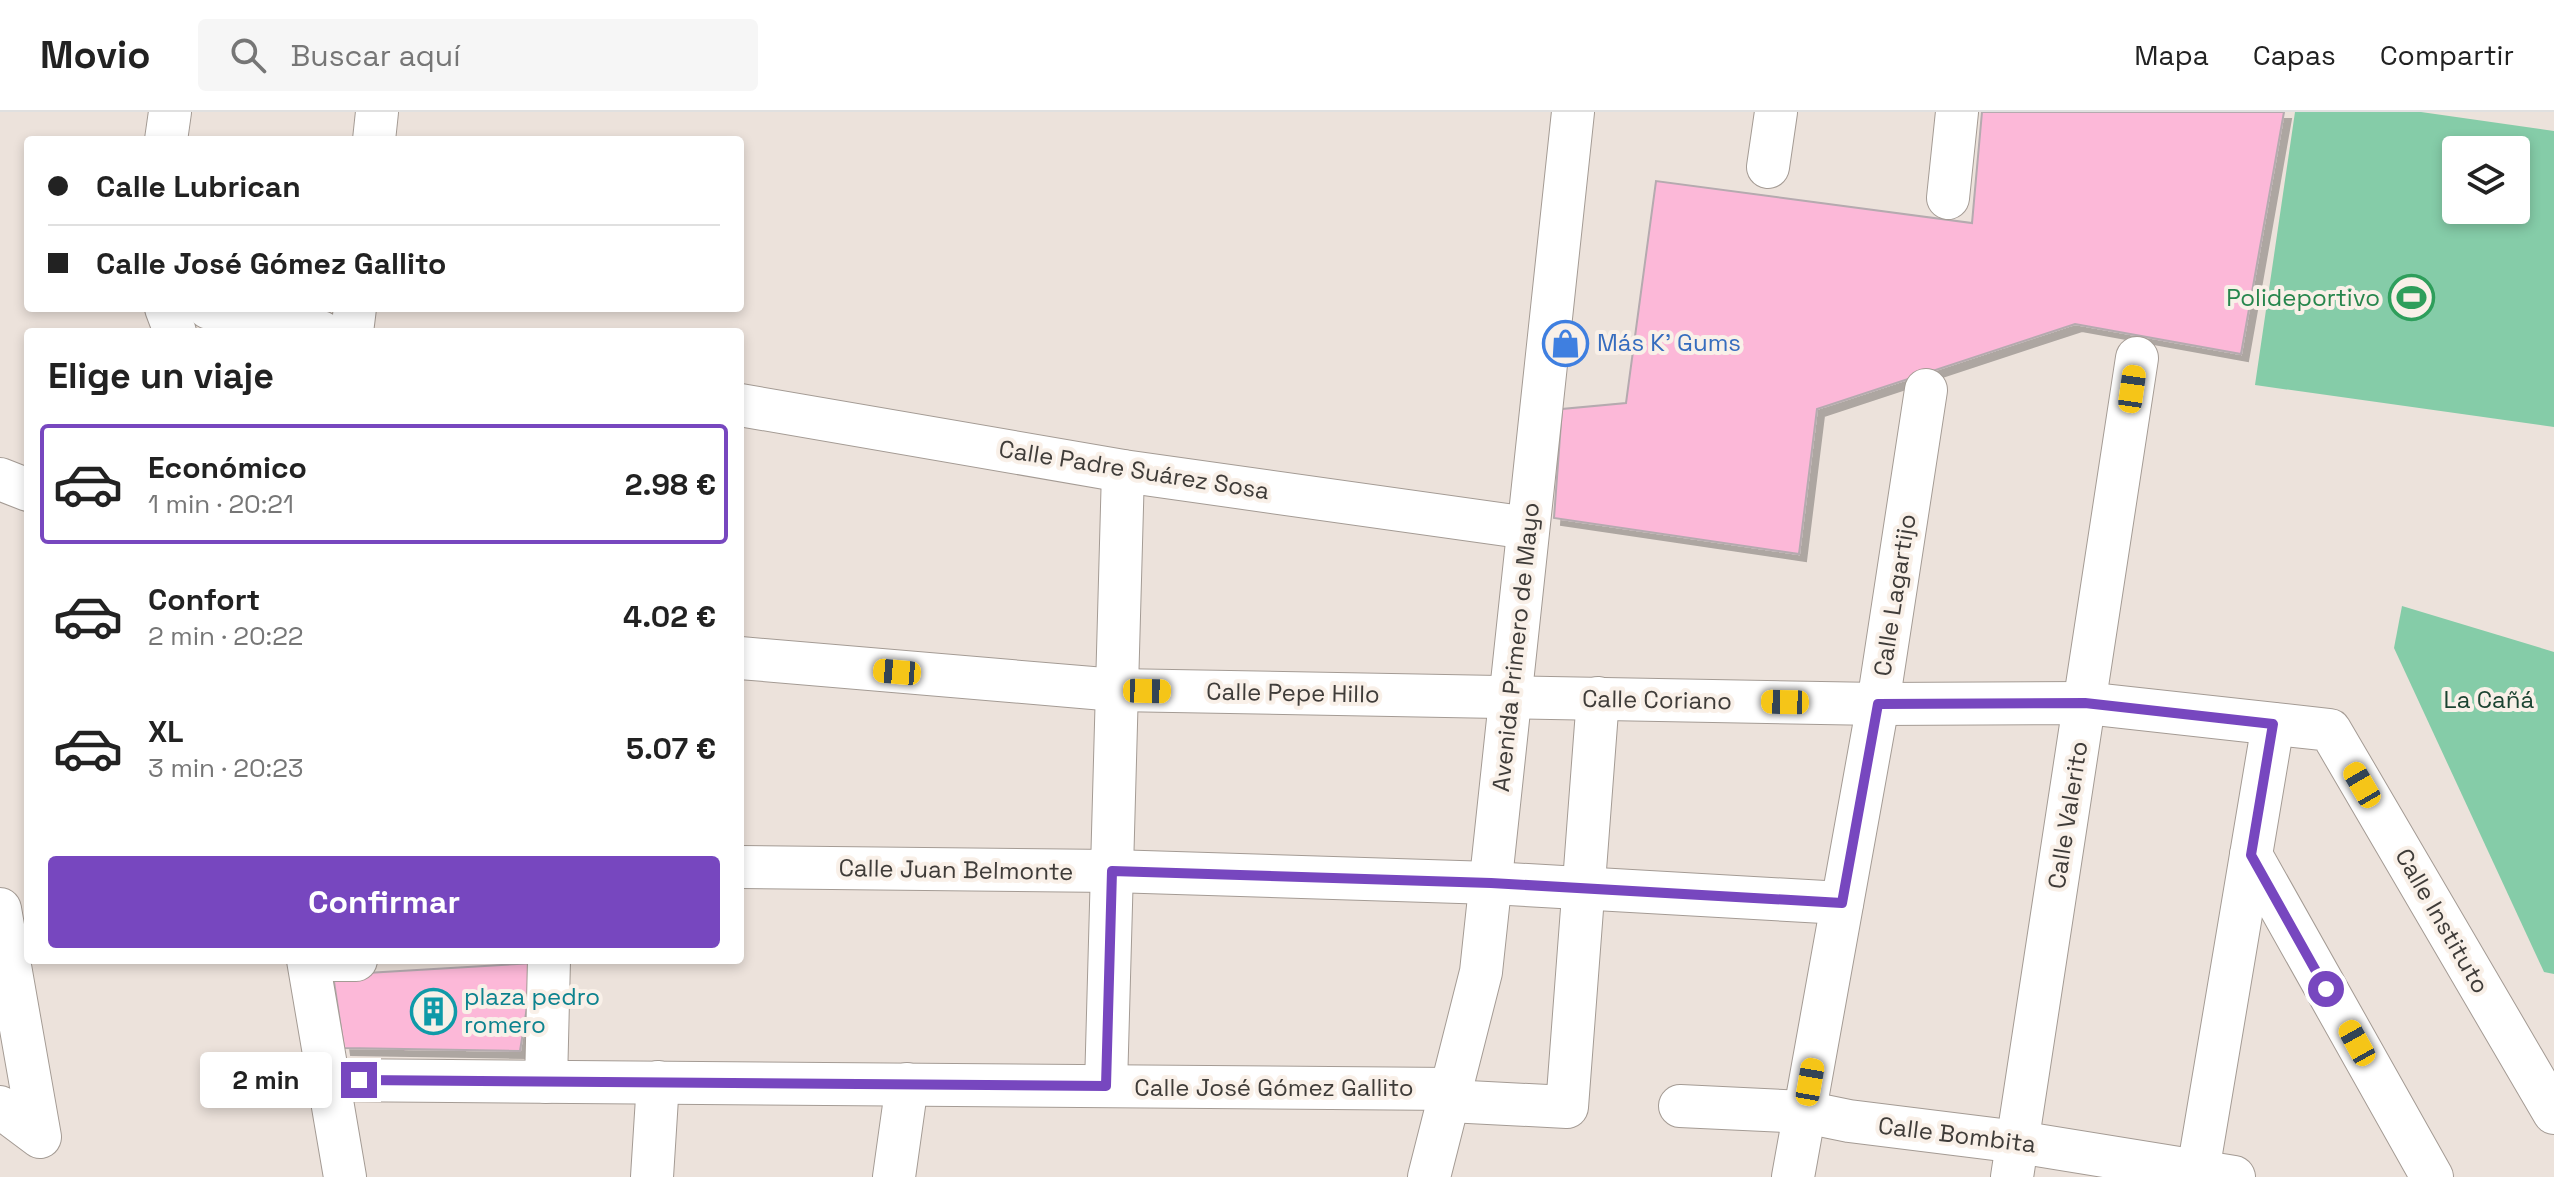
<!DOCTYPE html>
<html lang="es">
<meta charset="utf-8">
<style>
body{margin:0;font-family:"Space Grotesk",sans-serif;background:#f6f6f6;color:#222;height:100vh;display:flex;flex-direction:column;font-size:30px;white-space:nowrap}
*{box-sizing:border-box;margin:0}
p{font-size:26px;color:#767676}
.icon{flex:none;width:44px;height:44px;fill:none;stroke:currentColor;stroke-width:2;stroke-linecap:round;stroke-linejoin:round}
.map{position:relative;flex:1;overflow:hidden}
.details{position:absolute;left:24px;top:216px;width:720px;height:636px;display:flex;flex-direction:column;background:#fff;border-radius:8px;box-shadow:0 4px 12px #0003}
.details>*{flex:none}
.hud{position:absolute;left:24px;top:24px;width:720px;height:176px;border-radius:8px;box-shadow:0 4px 12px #0003;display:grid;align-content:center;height:176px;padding:0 24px;background:#fff}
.tools{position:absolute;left:2442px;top:24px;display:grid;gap:16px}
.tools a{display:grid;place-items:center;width:88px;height:88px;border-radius:8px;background:#fff;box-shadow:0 4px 12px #0003;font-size:40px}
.end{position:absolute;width:36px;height:36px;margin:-18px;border:10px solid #7747bf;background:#fff;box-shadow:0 0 0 4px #fff}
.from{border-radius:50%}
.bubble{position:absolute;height:56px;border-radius:8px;background:#fff;box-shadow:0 4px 12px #0003;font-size:26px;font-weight:700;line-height:56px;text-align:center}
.car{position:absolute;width:24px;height:48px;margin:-24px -12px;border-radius:10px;box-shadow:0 0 6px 2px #0007;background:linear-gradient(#f5c518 24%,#345 0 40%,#f5c518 0 76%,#345 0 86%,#f5c518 0)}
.hud b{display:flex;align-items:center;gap:28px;height:76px;font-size:30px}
.hud b+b{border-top:2px solid #e0e0e0}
.hud i{width:20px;height:20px;background:#222}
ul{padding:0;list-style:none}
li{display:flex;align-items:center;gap:24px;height:120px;margin:0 16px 12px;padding:0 8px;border:4px solid transparent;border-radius:8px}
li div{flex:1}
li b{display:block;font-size:30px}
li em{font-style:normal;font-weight:700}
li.selected{border-color:#7747bf}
li>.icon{width:72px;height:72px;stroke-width:1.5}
h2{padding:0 24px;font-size:36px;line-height:96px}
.action{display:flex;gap:16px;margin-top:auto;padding:16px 24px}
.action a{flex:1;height:92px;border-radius:8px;background:#7747bf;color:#fff;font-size:32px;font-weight:700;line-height:92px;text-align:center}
header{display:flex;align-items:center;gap:48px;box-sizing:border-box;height:112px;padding:0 40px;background:#fff;border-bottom:2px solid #e0e0e0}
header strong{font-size:38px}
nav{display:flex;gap:44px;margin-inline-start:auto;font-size:28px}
.search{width:560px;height:72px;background:#f6f6f6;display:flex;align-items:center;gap:20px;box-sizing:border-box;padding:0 28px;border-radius:8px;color:#767676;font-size:30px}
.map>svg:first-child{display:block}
</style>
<header>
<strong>Movio</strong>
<div class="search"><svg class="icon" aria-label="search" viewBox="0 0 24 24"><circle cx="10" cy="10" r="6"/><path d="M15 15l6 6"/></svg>Buscar aquí</div>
<nav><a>Mapa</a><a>Capas</a><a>Compartir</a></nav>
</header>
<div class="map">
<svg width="2554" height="1065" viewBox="0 0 2554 1065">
<defs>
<filter id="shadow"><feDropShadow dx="7" dy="7" stdDeviation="0" flood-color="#0004"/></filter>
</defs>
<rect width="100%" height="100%" fill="#ece2db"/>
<g fill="#85cca8" fill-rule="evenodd">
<path d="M2295,0H2421L2554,19V315L2255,273ZM2456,38H2516V98H2456Z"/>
<polygon points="2402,494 2554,540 2554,862 2544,860 2394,536"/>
</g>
<g fill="#fcb8d8" stroke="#b5aaaf" stroke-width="2" filter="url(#shadow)">
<polygon points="1982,0 2284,0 2241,242 2075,212 1817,297 1799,442 1554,406 1562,297 1626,291 1656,69 1972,111"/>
<polygon points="534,851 520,939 344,936 333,863"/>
</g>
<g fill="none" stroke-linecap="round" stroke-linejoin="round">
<defs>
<g id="minor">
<polyline points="166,28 170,0"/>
<polyline points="374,28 377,0"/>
<polyline points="1768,55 1776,0"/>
<polyline points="1948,86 1957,0"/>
<polyline points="166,196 175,220"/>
<polyline points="209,196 321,220"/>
<polyline points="352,220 355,196"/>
<polyline points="740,293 1123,359 1528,416"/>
<polyline points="0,367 28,378"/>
<polyline points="740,546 1116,578 1878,592 2085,591 2330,618 2554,1001"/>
<polyline points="2251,743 2432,1065"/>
<polyline points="740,755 1112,759 1491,771 1842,791"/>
<polyline points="0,797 40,1025 0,995"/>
<polyline points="308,848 345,1065"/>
<polyline points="334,848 356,848"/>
<polyline points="328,968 1452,977"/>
<polyline points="546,970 549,848"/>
<polyline points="1106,974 1123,359"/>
<polyline points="1449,989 1567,995 1598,586"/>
<polyline points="1680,994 1805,1000 1849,1009 2018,1030 2234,1065"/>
<polyline points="652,1065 658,970"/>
<polyline points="894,1065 907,972"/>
<polyline points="1429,1065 1481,860 1573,0"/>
<polyline points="1793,1065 1878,592 1926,278"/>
<polyline points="2012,1065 2137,246"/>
<polyline points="2197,1065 2273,612"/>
</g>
</defs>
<use href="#minor" stroke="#a49b94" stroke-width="44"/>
<use href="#minor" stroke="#fff" stroke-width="42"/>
</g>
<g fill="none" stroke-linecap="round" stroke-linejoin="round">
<polyline stroke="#7747bf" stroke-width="10" points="359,968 1106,974 1112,759 1491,771 1842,791 1878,592 2085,591 2273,612 2251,743 2326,877"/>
</g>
<defs>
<symbol id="stadium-ring" viewBox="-11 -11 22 22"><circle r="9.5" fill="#f9f0e8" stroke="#2e9e5b" stroke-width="1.5"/><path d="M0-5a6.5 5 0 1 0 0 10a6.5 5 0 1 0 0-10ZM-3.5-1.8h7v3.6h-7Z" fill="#2e9e5b"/></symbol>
<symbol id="shop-ring" viewBox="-11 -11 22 22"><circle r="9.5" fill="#f9f0e8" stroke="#3f7fe0" stroke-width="1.5"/><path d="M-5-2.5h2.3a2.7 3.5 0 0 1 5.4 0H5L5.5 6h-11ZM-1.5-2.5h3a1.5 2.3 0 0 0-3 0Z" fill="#3f7fe0"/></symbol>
<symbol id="building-ring" viewBox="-11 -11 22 22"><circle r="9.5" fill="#f9f0e8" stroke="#0f9aa8" stroke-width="1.5"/><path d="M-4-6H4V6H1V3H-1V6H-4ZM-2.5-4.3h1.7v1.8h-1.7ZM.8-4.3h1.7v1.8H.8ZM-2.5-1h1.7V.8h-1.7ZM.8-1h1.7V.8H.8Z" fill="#0f9aa8"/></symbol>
</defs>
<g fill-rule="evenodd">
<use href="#stadium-ring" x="2386" y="160" width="51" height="51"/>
<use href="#shop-ring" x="1540" y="206" width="51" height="51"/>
<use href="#building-ring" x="408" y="874" width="51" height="51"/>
</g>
<g text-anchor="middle" stroke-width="8" stroke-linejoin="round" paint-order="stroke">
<g font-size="24" fill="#27864d" stroke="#f9f0e8" text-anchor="end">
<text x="2380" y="194">Polideportivo</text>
</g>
<g font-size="24" fill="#366cbe" stroke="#f9f0e8" text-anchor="start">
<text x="1597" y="239">Más K' Gums</text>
</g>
<g font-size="24" fill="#3f3c39" stroke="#f9f0e8">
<text transform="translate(1134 358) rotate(9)" y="8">Calle Padre Suárez Sosa</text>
<text transform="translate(1895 483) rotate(-81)" y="8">Calle Lagartijo</text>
<text transform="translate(1516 535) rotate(-84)" y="8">Avenida Primero de Mayo</text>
<text transform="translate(1293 581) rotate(1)" y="8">Calle Pepe Hillo</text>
<text transform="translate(1657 588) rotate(1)" y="8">Calle Coriano</text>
<text transform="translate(2068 703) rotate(-81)" y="8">Calle Valerito</text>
<text transform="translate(956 758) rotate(1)" y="8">Calle Juan Belmonte</text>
<text transform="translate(2442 809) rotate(60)" y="8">Calle Instituto</text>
<text x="1274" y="984">Calle José Gómez Gallito</text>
<text transform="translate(1957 1023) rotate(7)" y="8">Calle Bombita</text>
</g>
<g font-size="24" fill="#1b4331" stroke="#f9f0e8">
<text x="2489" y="596">La Cañá</text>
</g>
<g font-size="24" fill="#0d838f" stroke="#f9f0e8" text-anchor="start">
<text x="464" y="893">plaza pedro<tspan x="464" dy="28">romero</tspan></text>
</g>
</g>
</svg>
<div class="tools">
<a><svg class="icon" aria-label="layers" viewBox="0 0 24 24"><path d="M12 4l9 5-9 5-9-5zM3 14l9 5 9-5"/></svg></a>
</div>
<i class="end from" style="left:2326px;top:877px"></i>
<i class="end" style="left:359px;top:968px"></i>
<div class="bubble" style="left:200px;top:940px;width:132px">2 min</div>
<i class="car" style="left:2132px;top:277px;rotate:8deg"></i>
<i class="car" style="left:897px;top:560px;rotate:275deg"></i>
<i class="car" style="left:1147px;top:579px;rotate:91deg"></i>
<i class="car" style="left:1785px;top:590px;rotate:271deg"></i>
<i class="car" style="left:2362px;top:673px;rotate:330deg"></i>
<i class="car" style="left:2357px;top:931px;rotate:331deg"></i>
<i class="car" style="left:1810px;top:970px;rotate:10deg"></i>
<div class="hud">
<b><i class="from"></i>Calle Lubrican</b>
<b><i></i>Calle José Gómez Gallito</b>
</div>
<section class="details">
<h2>Elige un viaje</h2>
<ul>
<li class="selected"><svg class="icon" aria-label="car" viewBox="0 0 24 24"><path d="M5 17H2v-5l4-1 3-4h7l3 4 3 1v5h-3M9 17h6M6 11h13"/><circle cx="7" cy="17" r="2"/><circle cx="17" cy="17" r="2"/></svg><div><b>Económico</b><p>1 min · 20:21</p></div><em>2.98 €</em></li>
<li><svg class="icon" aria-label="car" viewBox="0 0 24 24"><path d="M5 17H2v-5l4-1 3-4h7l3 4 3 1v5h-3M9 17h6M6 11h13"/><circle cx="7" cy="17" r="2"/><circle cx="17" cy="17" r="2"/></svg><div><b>Confort</b><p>2 min · 20:22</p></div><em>4.02 €</em></li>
<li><svg class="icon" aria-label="car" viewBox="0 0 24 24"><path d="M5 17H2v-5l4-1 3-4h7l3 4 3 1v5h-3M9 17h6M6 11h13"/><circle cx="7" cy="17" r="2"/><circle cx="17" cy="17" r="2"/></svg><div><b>XL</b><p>3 min · 20:23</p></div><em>5.07 €</em></li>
</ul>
<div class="action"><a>Confirmar</a></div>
</section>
</div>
